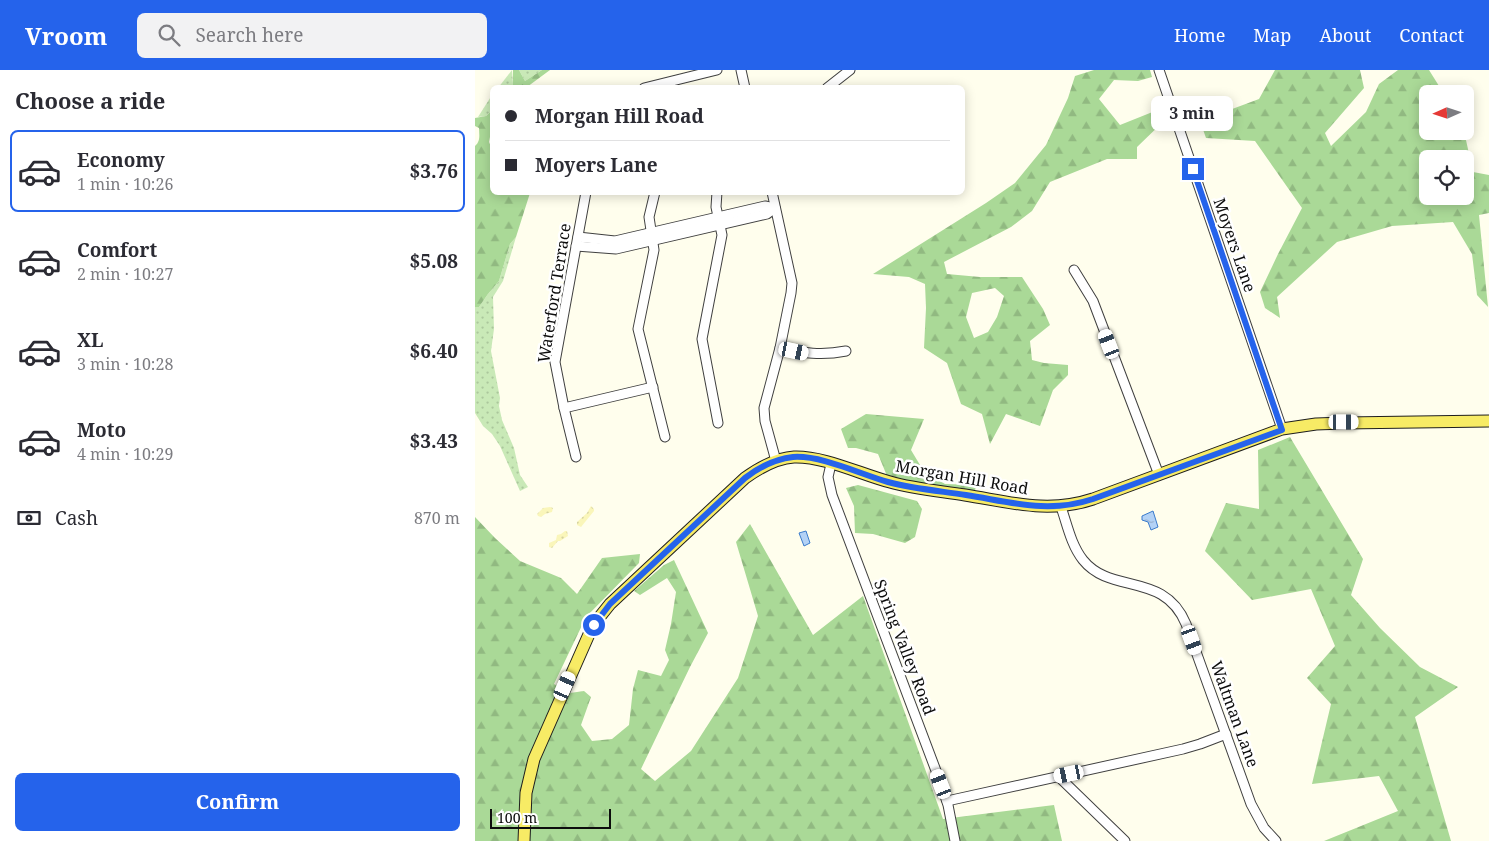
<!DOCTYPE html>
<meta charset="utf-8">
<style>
body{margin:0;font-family:"Noto Serif",serif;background:#f2f2f3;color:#2b2b33;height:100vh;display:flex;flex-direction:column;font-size:19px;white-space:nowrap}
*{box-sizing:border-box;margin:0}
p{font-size:16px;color:#7c7c81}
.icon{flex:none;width:28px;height:28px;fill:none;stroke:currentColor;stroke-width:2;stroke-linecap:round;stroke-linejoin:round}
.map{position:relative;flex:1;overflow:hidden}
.side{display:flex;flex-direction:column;background:#fff;width:475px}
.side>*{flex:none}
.banner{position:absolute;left:15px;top:15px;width:475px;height:110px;border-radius:8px;box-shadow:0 2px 12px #0003;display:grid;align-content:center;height:110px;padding:0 15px;background:#fff}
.needle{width:32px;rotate:267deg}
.tools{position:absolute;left:944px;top:15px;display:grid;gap:10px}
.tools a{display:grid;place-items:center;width:55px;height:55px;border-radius:8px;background:#fff;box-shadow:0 2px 12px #0003;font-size:25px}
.scale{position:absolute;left:15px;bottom:12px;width:121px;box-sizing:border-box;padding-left:5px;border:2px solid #0d0d0d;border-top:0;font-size:14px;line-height:18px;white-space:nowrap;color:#0d0d0d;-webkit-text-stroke:4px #fff;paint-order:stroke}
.end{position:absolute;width:22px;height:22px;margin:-11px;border:6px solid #2563eb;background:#fff;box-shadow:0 0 0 2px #fff}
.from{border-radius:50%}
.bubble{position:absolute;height:35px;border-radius:8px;background:#fff;box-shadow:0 2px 12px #0003;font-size:16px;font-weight:700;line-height:35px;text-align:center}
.car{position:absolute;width:15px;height:30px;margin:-15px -8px;border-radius:6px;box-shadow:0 0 4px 1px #0007;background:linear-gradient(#fff 24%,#345 0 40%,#fff 0 76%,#345 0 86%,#fff 0)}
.banner b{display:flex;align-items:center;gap:18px;height:48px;font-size:19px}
.banner b+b{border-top:1px solid #e1e1e2}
.banner i{width:12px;height:12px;background:#2b2b33}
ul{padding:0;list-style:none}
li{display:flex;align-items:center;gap:15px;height:82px;margin:0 10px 8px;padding:0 5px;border:2px solid transparent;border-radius:8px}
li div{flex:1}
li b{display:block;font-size:19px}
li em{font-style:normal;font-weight:700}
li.active{border-color:#2563eb}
li>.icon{width:45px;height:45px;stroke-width:1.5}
h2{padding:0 15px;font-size:22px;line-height:60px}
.pay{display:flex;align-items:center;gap:12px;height:55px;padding:0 15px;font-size:19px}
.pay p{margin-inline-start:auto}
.primary-button{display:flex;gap:10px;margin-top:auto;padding:10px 15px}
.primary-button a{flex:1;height:58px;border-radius:8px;background:#2563eb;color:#fff;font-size:20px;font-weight:700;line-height:58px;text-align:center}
header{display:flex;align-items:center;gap:30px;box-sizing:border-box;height:70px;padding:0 25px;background:#2563eb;color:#fff}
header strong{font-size:24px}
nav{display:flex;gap:28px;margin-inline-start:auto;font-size:18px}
.search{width:350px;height:45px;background:#f2f2f3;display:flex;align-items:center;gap:12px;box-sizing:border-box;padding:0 18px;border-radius:8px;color:#7c7c81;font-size:19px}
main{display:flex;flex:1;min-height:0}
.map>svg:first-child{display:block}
</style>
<header>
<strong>Vroom</strong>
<div class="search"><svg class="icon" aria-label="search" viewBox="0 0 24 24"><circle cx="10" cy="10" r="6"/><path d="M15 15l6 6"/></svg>Search here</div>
<nav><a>Home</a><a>Map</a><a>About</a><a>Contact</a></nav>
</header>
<main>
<section class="side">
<h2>Choose a ride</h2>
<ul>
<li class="active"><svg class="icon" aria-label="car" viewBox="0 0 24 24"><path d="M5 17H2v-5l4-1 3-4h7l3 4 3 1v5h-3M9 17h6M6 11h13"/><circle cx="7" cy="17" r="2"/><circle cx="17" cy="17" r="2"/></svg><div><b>Economy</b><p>1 min · 10:26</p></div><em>$3.76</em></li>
<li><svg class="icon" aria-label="car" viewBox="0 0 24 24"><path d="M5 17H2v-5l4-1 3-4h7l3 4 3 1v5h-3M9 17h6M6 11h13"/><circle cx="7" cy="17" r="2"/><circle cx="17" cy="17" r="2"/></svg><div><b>Comfort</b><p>2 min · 10:27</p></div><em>$5.08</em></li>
<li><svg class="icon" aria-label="car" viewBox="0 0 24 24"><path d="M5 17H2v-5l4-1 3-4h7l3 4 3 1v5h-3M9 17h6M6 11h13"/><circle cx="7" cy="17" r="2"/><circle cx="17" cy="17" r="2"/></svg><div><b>XL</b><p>3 min · 10:28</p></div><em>$6.40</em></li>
<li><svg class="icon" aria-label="car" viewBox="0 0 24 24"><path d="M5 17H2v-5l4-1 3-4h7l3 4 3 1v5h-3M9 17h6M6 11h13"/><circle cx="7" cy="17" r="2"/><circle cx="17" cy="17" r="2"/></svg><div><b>Moto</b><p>4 min · 10:29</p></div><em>$3.43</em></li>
</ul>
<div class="pay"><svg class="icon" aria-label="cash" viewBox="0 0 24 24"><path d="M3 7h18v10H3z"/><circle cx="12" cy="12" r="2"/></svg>Cash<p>870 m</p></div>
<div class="primary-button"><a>Confirm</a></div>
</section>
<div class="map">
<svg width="1014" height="771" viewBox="0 0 1014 771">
<defs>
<pattern id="grass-dots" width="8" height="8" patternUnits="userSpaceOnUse" patternTransform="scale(1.25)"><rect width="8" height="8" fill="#c9e9b7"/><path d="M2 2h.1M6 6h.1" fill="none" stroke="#abc79c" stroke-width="1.8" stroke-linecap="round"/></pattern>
<pattern id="forest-firs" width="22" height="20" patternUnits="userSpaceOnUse" patternTransform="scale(1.25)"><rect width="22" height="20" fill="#aad997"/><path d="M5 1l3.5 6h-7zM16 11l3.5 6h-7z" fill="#91b981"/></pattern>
<pattern id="sand-dots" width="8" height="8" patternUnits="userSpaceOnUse" patternTransform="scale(1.25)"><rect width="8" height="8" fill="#faf6ba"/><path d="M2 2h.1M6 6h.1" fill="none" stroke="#d5d29f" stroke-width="1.8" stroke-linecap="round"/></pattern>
<pattern id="water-ripples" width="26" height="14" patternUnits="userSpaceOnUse" patternTransform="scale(1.25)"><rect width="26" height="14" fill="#b3d2f6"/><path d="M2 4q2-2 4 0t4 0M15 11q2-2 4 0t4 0" fill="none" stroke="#99b3d2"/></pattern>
</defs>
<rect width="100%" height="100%" fill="#fffeed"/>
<g fill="url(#grass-dots)">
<polygon points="37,0 38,14 36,17 23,18"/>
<polygon points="44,0 67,0 50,11"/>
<polygon points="17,25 17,40 11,46 3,47"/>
<polygon points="41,167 28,211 18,227 19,259 16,281 25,328 24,336 27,350 39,378 45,405 53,417 45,421 25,376 17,364 8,356 0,343 0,237 4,237 13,224 24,211 35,174"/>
</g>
<g fill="url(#forest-firs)" fill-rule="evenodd">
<polygon points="38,0 44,0 50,11 67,0 75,0 52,17 36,17 38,14"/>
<path d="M619,0H675L677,7L663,11L639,10L624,29L645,55L685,39L690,50L662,77V89H632L575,112L557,141L536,157L469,192L472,204L505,207H547L568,239L575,255L555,271L557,290L569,293L593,295V305L578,320L565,356L531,344L515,374L507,344L486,334L472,293L449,278L451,238L450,214L434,207L398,204L511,133L540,113L571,75L593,28L600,6ZM520,218L529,226L522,247L513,262L499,268L491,247L497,223Z"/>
<path d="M800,0H885L889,18L850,63L856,76L891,42L904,14L923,0H954L969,24H952V61H989L998,102L1014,105V143L1004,145L1013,237L1002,225L997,184L978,152L917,156L862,172L802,227L805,248L790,238L785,222L803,184L827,138L780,71L731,68L725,51L784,29ZM952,89H990V126H952Z"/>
<path d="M17,40V57L14,72L17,79L18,122L55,123L41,167L35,174L24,211L13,224L4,237H0V76C6,71 4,64 4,58L0,56V48L11,46Z"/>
<polygon points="391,344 449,349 436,380 448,400 470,414 501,415 500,421 435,413 412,406 403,384 381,378 373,378 366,359"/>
<polygon points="815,367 888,489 876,525 905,558 945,597 983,617 940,647 976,771 849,771 923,741 904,706 837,714 856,634 832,608 860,576 836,519 777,530 730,481 751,433 784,439 783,380"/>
<polygon points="383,415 442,431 447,439 440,467 430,473 398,464 380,463 379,436 371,418"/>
<polygon points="0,447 20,468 45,491 86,508 102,524 127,488 165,484 164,493 111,547 79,614 95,623 109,621 116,627 106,655 117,671 137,669 154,655 158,619 163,600 186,606 194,590 190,580 196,554 201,522 192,508 165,525 159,521 189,495 199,490 233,563 215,597 166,699 180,711 216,681 263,608 283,546 261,472 275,454 338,565 388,526 468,749 579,735 587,771 0,771"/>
</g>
<g fill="url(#sand-dots)">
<polygon points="116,436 119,439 119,441 106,457 102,455 102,452 112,443"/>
<polygon points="75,437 78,438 77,442 70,444 66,447 63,446 62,444 68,438"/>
<polygon points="92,461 93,466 85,471 83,471 77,478 74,477 74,473 81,470 82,465 86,464 90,461"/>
</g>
<g fill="url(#water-ripples)" stroke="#3a7bcc">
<polygon points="678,441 683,457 676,460 673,452 667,450 667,446"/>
<polygon points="331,461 335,473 329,476 324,463"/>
</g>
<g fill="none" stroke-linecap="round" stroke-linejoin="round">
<defs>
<g id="minor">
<polyline points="266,0 270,18"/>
<polyline points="684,0 807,359"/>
<polyline points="169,18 242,0"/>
<polyline points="352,18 375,0"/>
<polyline points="180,122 174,147 179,180 163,259 190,367"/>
<polyline points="242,122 241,137 247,165 227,269 243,353"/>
<polyline points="297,122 317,213 316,223 305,278 289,338 290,351 301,391"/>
<polyline points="103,167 140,171 290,136 300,138"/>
<polyline points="101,176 141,179 292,144 300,138"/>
<polyline points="599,200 618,231 684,405"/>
<path d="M305,278C329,283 346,286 371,281"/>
<polyline points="89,338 178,317"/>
<polyline points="101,387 89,338 80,292 111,122"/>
<polyline points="356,394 353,407 357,425 466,714 473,735 480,771"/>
<path d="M586,437C592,454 596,475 608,490C636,525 689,501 711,554L776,734L789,758L801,771"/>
<polyline points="583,706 650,771"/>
<polyline points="472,731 708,679 725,674 751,664"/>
</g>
<path id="major" d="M49,771L51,723L59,689L115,562L123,549L135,534L270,408C284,398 301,388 319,387C349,386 385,404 415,412C439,419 465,421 490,425C535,432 573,444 618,429L807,359L841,354L869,353L1014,351"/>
</defs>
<use href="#minor" stroke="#404040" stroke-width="11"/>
<use href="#major" stroke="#1e1e1e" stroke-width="13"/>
<use href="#minor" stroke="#fff" stroke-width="9"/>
<use href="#major" stroke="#f7eb65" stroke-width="11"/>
</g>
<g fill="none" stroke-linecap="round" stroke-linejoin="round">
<path stroke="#2563eb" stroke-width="6" d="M119,555L135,534L270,408C283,398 301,389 318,387C346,385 385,404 413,412C439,419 465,421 491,425C536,432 573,444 618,429L807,360L718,99"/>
</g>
<g text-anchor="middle" stroke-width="5" stroke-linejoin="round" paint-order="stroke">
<g font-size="16" fill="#0d0d0d" stroke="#fff">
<text transform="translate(760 175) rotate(71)" y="6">Moyers Lane</text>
<text transform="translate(79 223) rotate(-81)" y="6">Waterford Terrace</text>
<text transform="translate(487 407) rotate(10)" y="6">Morgan Hill Road</text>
<text transform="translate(430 577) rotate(69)" y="6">Spring Valley Road</text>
<text transform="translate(760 644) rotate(70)" y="6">Waltman Lane</text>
</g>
</g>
</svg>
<div class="tools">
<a><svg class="needle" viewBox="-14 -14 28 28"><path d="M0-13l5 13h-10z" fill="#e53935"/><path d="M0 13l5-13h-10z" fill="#7c7c81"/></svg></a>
<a><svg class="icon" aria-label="locate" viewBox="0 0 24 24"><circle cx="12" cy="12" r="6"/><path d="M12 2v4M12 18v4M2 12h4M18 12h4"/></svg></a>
</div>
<div class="scale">100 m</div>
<i class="end from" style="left:119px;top:555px"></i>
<i class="end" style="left:718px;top:99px"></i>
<div class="bubble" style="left:676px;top:26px;width:82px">3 min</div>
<i class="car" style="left:634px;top:274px;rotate:339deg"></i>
<i class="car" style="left:319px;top:281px;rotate:102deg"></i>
<i class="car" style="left:869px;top:352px;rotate:90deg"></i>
<i class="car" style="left:717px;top:570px;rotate:160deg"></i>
<i class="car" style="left:90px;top:616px;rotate:24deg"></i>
<i class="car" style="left:594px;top:704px;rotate:258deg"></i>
<i class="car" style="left:466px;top:714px;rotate:339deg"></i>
<div class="banner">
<b><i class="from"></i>Morgan Hill Road</b>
<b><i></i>Moyers Lane</b>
</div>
</div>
</main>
